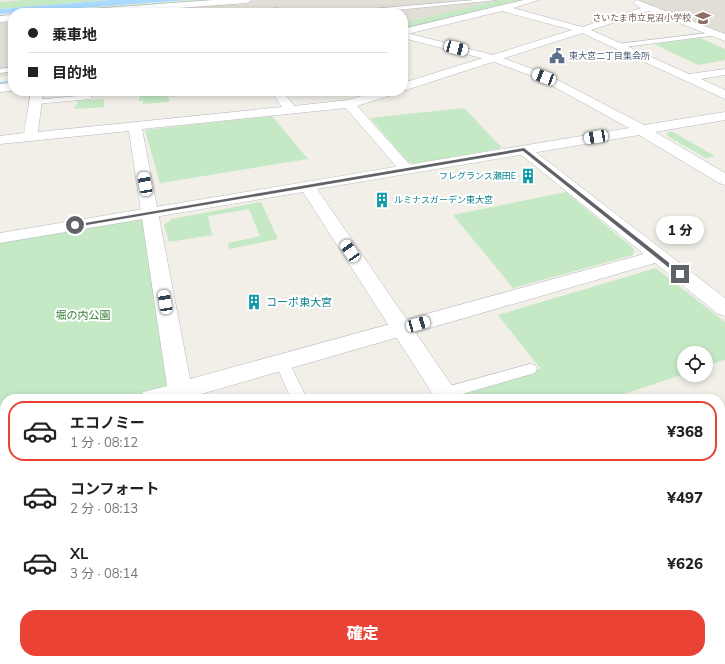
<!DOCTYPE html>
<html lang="ja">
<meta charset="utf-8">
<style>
body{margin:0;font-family:Mulish,"Noto Sans JP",sans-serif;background:#f2f2f2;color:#222;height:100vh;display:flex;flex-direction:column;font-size:15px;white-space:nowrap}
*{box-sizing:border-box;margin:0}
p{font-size:13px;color:#767676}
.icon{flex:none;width:22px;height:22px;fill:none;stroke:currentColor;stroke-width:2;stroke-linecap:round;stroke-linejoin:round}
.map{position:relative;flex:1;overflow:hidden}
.drawer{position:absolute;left:0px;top:394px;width:725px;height:270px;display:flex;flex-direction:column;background:#fff;border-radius:16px 16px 0 0;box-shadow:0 2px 6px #0003}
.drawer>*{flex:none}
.guide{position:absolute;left:8px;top:8px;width:400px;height:88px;border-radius:16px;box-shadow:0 2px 6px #0003;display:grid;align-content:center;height:88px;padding:0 20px;background:#fff}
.fabs{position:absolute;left:677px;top:346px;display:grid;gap:8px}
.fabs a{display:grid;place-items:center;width:36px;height:36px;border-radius:50%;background:#fff;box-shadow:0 2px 6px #0003;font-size:20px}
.end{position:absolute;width:18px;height:18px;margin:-9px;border:5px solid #5f6368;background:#fff;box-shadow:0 0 0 2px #fff}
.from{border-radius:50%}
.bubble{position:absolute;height:28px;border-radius:14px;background:#fff;box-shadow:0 2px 6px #0003;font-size:13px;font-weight:800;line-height:28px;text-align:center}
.car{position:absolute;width:12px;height:24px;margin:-12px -6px;border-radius:5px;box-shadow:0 0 3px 1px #0007;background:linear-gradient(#fff 24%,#345 0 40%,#fff 0 76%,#345 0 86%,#fff 0)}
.guide b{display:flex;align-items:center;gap:14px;height:38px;font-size:15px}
.guide b+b{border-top:1px solid #e0e0e0}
.guide i{width:10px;height:10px;background:#222}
ul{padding:7px 0 0;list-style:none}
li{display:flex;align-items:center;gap:12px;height:60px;margin:0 8px 6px;padding:0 12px;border:2px solid transparent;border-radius:16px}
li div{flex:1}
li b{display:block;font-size:15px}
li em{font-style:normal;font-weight:800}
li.current{border-color:#ea4335}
li>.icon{width:36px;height:36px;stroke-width:1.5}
.action{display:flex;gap:8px;margin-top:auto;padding:8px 20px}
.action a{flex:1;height:46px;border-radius:16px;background:#ea4335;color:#fff;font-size:16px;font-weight:800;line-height:46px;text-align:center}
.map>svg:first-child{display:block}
</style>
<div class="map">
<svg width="725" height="664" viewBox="0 0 725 664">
<rect width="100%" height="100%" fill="#f1efe8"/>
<g fill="#e1ded6">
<polygon points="259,0 501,0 403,23 403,13 94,13"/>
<polygon points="635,0 725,0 725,35"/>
<polygon points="13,19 13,75 0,77 0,20"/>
</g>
<g fill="#c5e8c5">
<polygon points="22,0 111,0 0,9 0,2"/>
<polygon points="193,0 235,0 66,13 25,13"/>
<polygon points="501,0 535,0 403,31 403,23"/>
<polygon points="700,38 725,49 725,60 698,65 654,44"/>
<polygon points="168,94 169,102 143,104 143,101 139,101 140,96"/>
<polygon points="103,99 104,100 104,107 74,109 78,101"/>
<polygon points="464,108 502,148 417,164 408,162 370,118"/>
<polygon points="272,116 308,159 160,183 145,130"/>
<polygon points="668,132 673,132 715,156 706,158 667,136"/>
<polygon points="566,192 634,249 633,255 513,288 453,215"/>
<polygon points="261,202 278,239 229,249 228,243 260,236 249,209 208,216 212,235 169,242 164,225 172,219"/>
<polygon points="150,212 180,391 152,399 5,399 5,441 0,443 0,238"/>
<polygon points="656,268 725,322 725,360 706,366 706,353 684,353 684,374 609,399 468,399 464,394 540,368 498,315"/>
<polygon points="5,535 5,659 63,659 63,664 0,664 0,537"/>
</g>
<polygon fill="#aadaff" points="111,0 188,0 0,14 0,9"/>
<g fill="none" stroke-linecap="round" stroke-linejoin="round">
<polygon fill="#aadaff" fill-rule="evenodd" points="13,80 13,82 0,84 0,82"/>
<defs>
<g id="service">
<polygon points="475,0 497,0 367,13 345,13 348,11"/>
<polygon points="275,8 310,11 313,13 264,13"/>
<polygon points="716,32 719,34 718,35 617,48 614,46 617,44"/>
<polygon points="13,67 13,71 0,73 0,69"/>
<polygon points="206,91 202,93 172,96 168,94 178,91"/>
<polygon points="88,95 91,95 91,99 35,104 31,102 35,100"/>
<polygon points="282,357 287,358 307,399 291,399 275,362 277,358"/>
<polygon points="530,364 535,365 537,369 535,373 445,399 439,397 437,393 439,389"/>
</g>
<g id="minor">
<polygon points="213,0 251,0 247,3 112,13 72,13 77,10"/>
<polygon points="524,0 539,0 513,8 582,27 641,8 633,3 637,0 725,34 725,41 649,11 591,30 689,74 725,69 725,75 701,79 725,90 725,99 582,33 403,91 403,83 572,30 502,11 403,35 403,29"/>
<polygon points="13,15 13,21 0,22 0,16"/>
<polygon points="13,83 13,91 0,92 0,84"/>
<polygon points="31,91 43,91 38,132 282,107 271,91 283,91 294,106 348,100 378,91 397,91 395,94 357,106 411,166 414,169 411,172 401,172 346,108 142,129 190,379 644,254 519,153 517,150 519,147 529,147 725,298 725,316 718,314 655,263 184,399 140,399 143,392 167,386 129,131 0,144 0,136 24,133"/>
<polygon points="5,430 5,452 0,454 0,432"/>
<polygon points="725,433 725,455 720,457 720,435"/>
<polygon points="214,659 260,659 258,664 212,664"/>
</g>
<g id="tertiary">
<polygon points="403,32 497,56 548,75 644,125 725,112 725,120 655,132 725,173 725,185 719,183 639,135 317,189 461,399 436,399 303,192 0,243 0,233 629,128 540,79 489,60 403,38"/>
<polygon points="603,659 640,659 642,664 605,664"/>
</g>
</defs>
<use href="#service" stroke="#b5b8bc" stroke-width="1"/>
<use href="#minor" stroke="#b5b8bc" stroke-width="1"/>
<use href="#tertiary" stroke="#b5b8bc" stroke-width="1"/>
<use href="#service" fill="#fff" fill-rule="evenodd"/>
<use href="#minor" fill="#fff" fill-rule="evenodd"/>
<use href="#tertiary" fill="#fff" fill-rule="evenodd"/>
</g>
<polygon fill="#5f6368" points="524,148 682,273 682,275 678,275 523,151 75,227 73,225"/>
<defs>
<symbol id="school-bare" viewBox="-9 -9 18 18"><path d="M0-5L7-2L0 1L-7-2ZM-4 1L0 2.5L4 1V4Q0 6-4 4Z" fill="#8d6e63" stroke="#fff" stroke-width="2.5" paint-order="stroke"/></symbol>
<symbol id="civic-bare" viewBox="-9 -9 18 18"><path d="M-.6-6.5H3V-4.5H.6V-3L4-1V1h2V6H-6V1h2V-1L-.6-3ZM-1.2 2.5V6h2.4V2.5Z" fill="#5c6f8a" stroke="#fff" stroke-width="2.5" paint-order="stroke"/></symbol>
<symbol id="building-bare" viewBox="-9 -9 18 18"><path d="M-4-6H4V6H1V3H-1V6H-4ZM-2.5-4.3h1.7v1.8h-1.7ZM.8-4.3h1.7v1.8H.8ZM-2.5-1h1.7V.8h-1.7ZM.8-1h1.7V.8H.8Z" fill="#0f9aa8" stroke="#fff" stroke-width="2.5" paint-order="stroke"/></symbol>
</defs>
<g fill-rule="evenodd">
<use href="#school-bare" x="692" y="7" width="22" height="22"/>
<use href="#civic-bare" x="546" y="45" width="22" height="22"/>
<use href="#building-bare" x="517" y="165" width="22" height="22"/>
<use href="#building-bare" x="371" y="189" width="22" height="22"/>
<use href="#building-bare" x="243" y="291" width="22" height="22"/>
</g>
<g text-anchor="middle" stroke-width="4" stroke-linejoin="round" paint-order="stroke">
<g font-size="9" fill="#785e54" stroke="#fff" text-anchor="end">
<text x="691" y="21">さいたま市立見沼小学校</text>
</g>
<g font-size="9" fill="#4e5e75" stroke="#fff" text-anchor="start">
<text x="569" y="59">東大宮二丁目集会所</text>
</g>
<g font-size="9" fill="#0d838f" stroke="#fff" text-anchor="end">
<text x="516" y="179">フレグランス瀬田E</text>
<text x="394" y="203" text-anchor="start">ルミナスガーデン東大宮</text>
</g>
<g font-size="11" fill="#0d838f" stroke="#fff" text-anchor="start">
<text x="266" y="306">コーポ東大宮</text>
</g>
<g font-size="11" fill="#348238" stroke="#fff">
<text x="83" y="319">堀の内公園</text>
</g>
</g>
</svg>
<div class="fabs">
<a><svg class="icon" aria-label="locate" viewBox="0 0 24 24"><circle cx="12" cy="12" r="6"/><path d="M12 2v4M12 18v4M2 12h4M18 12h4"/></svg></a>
</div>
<i class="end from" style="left:75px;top:225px"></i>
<i class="end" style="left:680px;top:274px"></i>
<div class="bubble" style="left:656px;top:216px;width:48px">1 分</div>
<i class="car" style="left:456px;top:48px;rotate:105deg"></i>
<i class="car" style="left:544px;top:77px;rotate:291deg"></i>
<i class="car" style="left:596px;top:137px;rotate:261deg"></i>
<i class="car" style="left:145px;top:184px;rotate:350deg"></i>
<i class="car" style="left:350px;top:251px;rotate:326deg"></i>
<i class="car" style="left:165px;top:302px;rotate:351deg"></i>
<i class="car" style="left:418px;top:324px;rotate:74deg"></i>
<div class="guide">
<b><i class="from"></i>乗車地</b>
<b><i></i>目的地</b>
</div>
<section class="drawer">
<ul>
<li class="current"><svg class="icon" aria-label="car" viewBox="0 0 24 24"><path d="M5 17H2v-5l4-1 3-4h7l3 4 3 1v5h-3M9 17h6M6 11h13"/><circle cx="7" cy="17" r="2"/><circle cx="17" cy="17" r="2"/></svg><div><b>エコノミー</b><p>1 分 · 08:12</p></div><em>¥368</em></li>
<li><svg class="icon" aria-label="car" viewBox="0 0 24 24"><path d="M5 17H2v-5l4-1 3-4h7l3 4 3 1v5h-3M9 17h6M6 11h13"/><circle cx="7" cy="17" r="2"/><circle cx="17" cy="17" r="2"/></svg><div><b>コンフォート</b><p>2 分 · 08:13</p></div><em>¥497</em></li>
<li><svg class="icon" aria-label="car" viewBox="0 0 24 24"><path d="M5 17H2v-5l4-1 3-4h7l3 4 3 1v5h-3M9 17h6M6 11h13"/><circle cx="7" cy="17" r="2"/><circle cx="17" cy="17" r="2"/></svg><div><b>XL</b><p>3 分 · 08:14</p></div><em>¥626</em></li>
</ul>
<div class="action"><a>確定</a></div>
</section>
</div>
